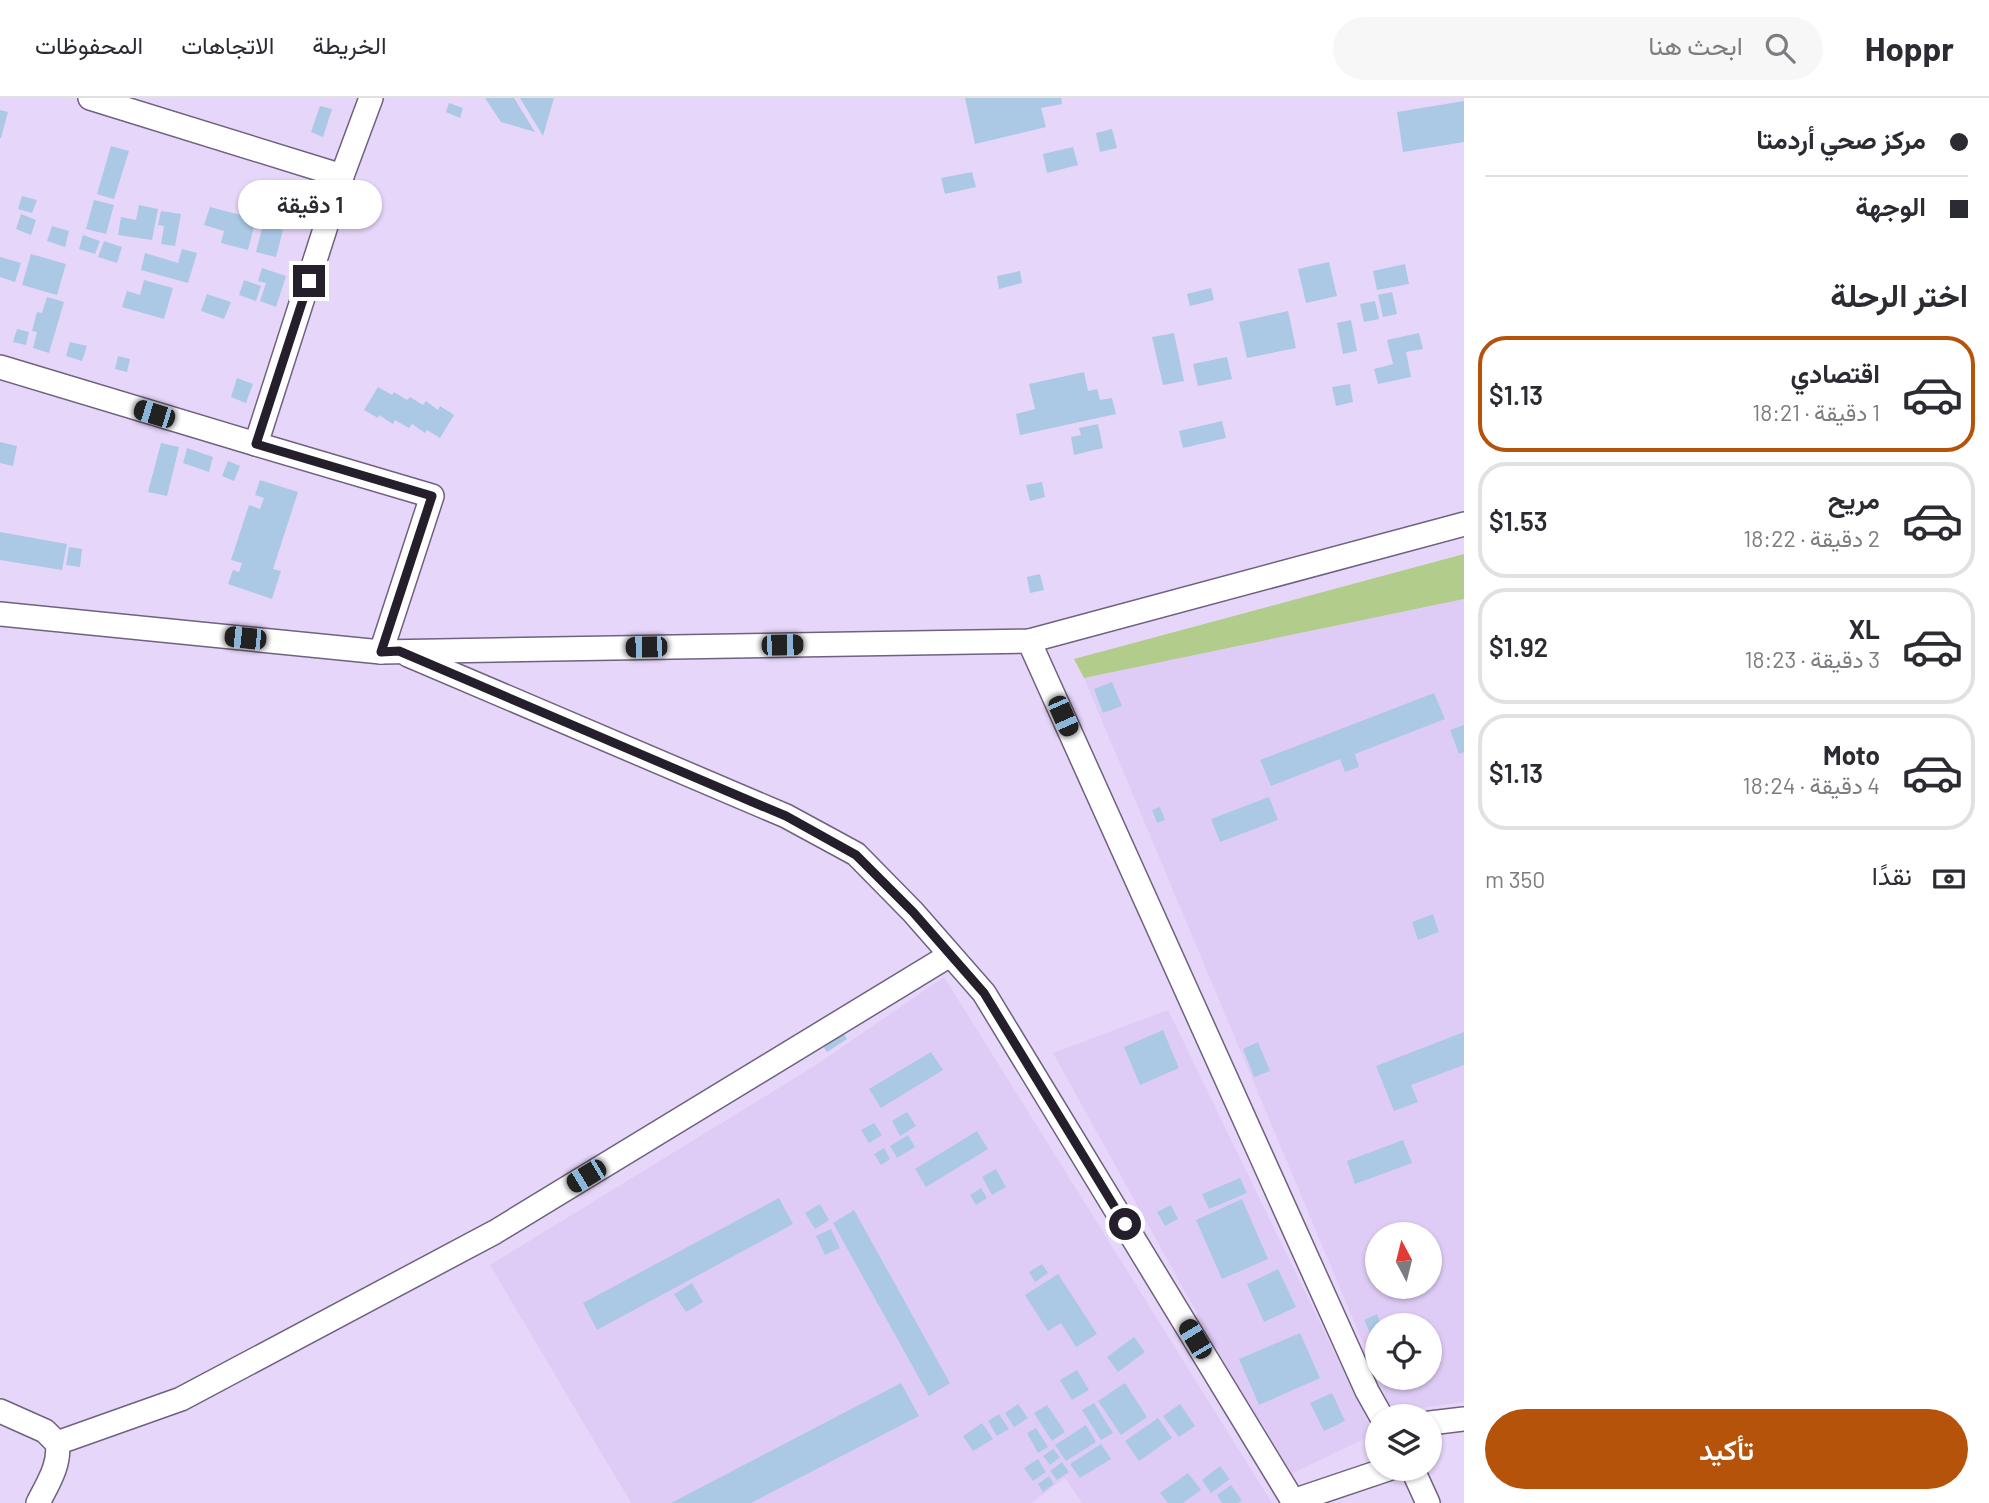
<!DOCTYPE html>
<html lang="ar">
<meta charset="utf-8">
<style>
body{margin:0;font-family:Barlow,Vazirmatn,sans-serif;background:#f7f7f7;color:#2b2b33;direction:rtl;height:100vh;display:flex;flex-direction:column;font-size:26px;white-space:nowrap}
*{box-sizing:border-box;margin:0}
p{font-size:23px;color:#7c7c81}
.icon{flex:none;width:38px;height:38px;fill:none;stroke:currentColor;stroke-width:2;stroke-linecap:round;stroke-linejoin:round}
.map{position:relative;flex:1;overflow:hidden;direction:ltr}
.sheet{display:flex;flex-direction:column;background:#fff;width:525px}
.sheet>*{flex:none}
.top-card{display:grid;align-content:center;height:154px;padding:0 21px;background:#fff}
.needle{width:46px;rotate:353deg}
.buttons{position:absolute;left:1365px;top:1124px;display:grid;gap:14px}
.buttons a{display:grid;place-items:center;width:77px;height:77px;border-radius:50%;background:#fff;box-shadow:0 2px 5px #0004;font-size:35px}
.end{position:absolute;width:32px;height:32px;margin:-16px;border:9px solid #251f2b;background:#fff;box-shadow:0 0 0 4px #fff}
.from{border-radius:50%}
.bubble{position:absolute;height:49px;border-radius:24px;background:#fff;box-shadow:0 2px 5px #0004;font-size:23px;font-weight:600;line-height:49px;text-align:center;direction:rtl}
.car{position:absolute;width:21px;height:42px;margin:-21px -10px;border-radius:9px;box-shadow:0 0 5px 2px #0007;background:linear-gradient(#222 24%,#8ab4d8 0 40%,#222 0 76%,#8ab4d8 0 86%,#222 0)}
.top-card b{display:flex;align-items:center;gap:24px;height:66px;font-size:26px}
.top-card b+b{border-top:2px solid #e1e1e2}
.top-card i{width:18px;height:18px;background:#2b2b33}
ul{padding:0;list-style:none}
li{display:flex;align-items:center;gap:21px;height:116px;margin:0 14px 10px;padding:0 7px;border:4px solid #e1e1e2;border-radius:28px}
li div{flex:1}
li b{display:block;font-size:26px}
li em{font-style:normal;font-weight:600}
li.active{border-color:#b45309}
li>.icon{width:63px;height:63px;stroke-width:1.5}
h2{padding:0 21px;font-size:32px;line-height:84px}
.pay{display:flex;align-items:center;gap:18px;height:77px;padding:0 21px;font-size:26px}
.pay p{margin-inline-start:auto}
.cta{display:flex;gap:14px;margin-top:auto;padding:14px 21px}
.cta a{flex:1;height:80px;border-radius:42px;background:#b45309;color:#fff;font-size:28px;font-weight:600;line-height:80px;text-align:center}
header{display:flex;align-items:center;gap:42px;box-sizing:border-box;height:98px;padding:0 35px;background:#fff;border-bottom:2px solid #e1e1e2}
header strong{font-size:33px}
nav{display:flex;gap:38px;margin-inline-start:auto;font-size:24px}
.search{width:490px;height:63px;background:#f7f7f7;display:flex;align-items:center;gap:18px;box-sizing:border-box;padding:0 24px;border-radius:38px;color:#7c7c81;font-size:26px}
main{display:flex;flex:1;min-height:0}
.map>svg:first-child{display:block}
</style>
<header>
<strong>Hoppr</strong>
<div class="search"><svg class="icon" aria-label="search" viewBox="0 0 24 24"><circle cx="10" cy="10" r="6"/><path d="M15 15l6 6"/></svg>ابحث هنا</div>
<nav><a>الخريطة</a><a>الاتجاهات</a><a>المحفوظات</a></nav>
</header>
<main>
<section class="sheet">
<div class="top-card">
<b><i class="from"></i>مركز صحي أردمتا</b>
<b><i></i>الوجهة</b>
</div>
<h2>اختر الرحلة</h2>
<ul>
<li class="active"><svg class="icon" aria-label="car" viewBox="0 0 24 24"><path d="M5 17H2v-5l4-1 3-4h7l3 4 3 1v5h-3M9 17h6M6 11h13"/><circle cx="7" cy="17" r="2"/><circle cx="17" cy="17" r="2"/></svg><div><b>اقتصادي</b><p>1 دقيقة · 18:21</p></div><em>$1.13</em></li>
<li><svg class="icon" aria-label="car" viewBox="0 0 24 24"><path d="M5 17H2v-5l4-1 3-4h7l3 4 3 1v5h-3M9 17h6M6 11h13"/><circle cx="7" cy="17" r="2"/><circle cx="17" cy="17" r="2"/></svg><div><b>مريح</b><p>2 دقيقة · 18:22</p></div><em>$1.53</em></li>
<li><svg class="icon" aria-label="car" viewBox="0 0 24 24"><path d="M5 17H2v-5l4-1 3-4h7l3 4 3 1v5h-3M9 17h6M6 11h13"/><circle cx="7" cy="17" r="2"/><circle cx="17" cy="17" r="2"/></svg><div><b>XL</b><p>3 دقيقة · 18:23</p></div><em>$1.92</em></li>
<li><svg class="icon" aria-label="car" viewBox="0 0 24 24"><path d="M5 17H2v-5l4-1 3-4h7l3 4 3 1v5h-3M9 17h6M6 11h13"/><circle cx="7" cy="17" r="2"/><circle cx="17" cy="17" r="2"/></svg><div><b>Moto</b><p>4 دقيقة · 18:24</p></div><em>$1.13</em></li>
</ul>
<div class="pay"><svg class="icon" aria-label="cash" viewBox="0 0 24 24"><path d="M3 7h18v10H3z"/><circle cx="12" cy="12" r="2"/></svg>نقدًا<p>350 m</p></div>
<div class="cta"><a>تأكيد</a></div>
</section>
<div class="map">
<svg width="1464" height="1405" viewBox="0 0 1464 1405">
<rect width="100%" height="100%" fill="#e6d6f9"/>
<g fill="#dfccf6" fill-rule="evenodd">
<path d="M1464,501V1304L1392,1314L1084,580ZM1377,1136H1430V1188H1377ZM1377,1227H1430V1279H1377Z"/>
<polygon points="944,879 1272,1405 1082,1405 1065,1380 1031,1405 631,1405 490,1167 816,967"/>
<polygon points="1168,912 1374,1336 1287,1378 1053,955"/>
</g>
<polygon fill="#b2cd8b" points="1464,456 1464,501 1084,580 1074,561"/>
<g fill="#abc9e5">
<polygon points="485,0 514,0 535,34 501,24"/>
<polygon points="520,0 554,0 543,38"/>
<polygon points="965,0 1061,0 1062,6 1041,10 1046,29 975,46"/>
<polygon points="1464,3 1464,44 1403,54 1397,14"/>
<polygon points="449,5 463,10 460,20 446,14"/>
<polygon points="320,8 332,11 323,39 311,34"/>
<polygon points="0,12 8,14 1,40 0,40"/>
<polygon points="1112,31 1117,50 1100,54 1096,35"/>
<polygon points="111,48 129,53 114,101 97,96"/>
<polygon points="1073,49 1078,67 1047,75 1043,56"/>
<polygon points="972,74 976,89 945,96 941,80"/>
<polygon points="271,94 287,99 281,120 265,115"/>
<polygon points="22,98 37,102 32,115 18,111"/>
<polygon points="94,102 114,107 106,136 86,131"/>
<polygon points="290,102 306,106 301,122 286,118"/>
<polygon points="139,107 158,111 152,142 118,137 121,119 136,122"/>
<polygon points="210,109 256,121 248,152 221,145 224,133 204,127"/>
<polygon points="161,113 181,116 175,148 161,146 164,128 158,127"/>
<polygon points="21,116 36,122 31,137 16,131"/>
<polygon points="263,127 283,132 276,159 256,154"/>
<polygon points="52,128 69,133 65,149 47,143"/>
<polygon points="83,137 100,143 95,156 79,151"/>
<polygon points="104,143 122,149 117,165 98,159"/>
<polygon points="182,151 197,155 188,185 141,172 145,155 178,165"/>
<polygon points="31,156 66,166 57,197 22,187"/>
<polygon points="0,159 21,165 15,184 0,179"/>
<polygon points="1329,164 1337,198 1306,205 1298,171"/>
<polygon points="1405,166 1409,186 1377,192 1373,173"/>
<polygon points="262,170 286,178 276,209 260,203 266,185 258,183"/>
<polygon points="1020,173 1022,185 999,191 997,178"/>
<polygon points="144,182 173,190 164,221 122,209 127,193 140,197"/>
<polygon points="244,182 261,188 256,203 239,197"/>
<polygon points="1211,190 1214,202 1190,208 1187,196"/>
<polygon points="1392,194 1397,216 1383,219 1378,197"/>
<polygon points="207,196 231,204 224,221 201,213"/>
<polygon points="47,199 64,204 49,255 33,250 37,234 32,233 37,214 42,215"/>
<polygon points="1375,203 1379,221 1364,224 1360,206"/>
<polygon points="1288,213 1296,250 1247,260 1239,224"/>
<polygon points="1351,222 1357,253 1343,256 1337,225"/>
<polygon points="17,231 29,234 26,247 13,244"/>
<polygon points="1174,235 1184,283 1163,287 1152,239"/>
<polygon points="1419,235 1423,251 1406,254 1411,279 1378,286 1374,271 1393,266 1387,242"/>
<polygon points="70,244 87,248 82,263 66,258"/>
<polygon points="118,258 130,261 127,274 115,271"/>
<polygon points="1227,259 1232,281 1198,288 1193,266"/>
<polygon points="1084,274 1088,293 1097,291 1100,302 1112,300 1116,316 1020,337 1016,316 1035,311 1029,286"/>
<polygon points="237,280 253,286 246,305 231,299"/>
<polygon points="1350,286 1353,304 1336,308 1332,289"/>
<polygon points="378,289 392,297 394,294 407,302 410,299 423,307 426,303 438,312 440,308 454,317 440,340 427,332 425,335 412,326 409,330 395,322 393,326 379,317 378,320 364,312"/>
<polygon points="1222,323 1226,340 1183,350 1179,333"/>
<polygon points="1098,326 1103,350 1074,357 1071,339 1081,337 1079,330"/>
<polygon points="0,344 17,348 13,368 0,365"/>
<polygon points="161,345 179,349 167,398 148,394"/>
<polygon points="187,350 213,359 209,374 183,365"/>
<polygon points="228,363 240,368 234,383 222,378"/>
<polygon points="260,382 298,394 273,471 281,473 272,501 228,486 233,472 239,474 242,465 231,462 249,407 260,411 264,400 255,397"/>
<polygon points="1042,384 1045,399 1030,403 1026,387"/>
<polygon points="0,434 67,446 62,472 0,462"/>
<polygon points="69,449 82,451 80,469 66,467"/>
<polygon points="1040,476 1044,492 1030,495 1027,479"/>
<polygon points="1112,584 1122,608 1103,615 1094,591"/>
<polygon points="1434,595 1445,621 1355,656 1359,669 1345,674 1340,661 1271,688 1260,662"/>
<polygon points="1464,627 1464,654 1459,656 1450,632"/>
<polygon points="1269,699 1278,722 1220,744 1211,721"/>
<polygon points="1160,709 1165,722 1157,725 1152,712"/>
<polygon points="1433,816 1439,834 1418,842 1412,824"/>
<polygon points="841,932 847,941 827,954 821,945"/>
<polygon points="1163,932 1179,970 1140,987 1124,949"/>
<polygon points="1464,934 1464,967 1411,987 1418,1004 1394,1013 1376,968"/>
<polygon points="1258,944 1270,973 1254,979 1243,951"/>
<polygon points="931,954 943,972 881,1010 869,991"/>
<polygon points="907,1014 916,1028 900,1038 892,1023"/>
<polygon points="874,1025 882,1037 869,1045 861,1032"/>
<polygon points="977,1033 988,1051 926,1089 915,1071"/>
<polygon points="908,1037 915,1049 897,1060 890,1048"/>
<polygon points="1403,1042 1412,1065 1355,1086 1347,1063"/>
<polygon points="884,1050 890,1061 881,1067 874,1056"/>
<polygon points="996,1071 1006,1089 992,1097 982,1079"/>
<polygon points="1240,1080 1247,1095 1209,1111 1202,1096"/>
<polygon points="981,1090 987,1100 976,1107 970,1097"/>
<polygon points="779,1100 793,1126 597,1232 583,1205"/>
<polygon points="1242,1101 1268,1161 1222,1181 1196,1122"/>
<polygon points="820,1106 829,1122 815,1131 805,1115"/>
<polygon points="1171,1107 1178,1121 1165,1128 1157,1114"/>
<polygon points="854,1112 950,1285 929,1298 833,1125"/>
<polygon points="831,1131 840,1150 825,1157 816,1138"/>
<polygon points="1042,1166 1048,1175 1035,1184 1029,1174"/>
<polygon points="1278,1171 1296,1209 1264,1224 1247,1186"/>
<polygon points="1058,1176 1097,1236 1076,1249 1061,1225 1048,1233 1025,1197"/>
<polygon points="692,1185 703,1204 686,1214 674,1196"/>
<polygon points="1377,1216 1381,1227 1377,1227 1377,1233 1370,1235 1364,1222"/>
<polygon points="1300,1235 1320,1280 1259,1307 1239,1261"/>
<polygon points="1134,1239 1145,1254 1118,1274 1107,1259"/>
<polygon points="1077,1272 1089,1292 1072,1302 1060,1282"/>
<polygon points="901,1285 919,1318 751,1405 671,1405"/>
<polygon points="1125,1285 1147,1319 1121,1337 1098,1303"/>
<polygon points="1332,1295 1345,1323 1324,1333 1310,1305"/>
<polygon points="1094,1305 1113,1335 1101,1342 1082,1312"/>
<polygon points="1018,1306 1028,1320 1014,1329 1005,1315"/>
<polygon points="1180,1306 1195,1328 1179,1339 1163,1318"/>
<polygon points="1047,1307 1065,1334 1052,1343 1034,1315"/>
<polygon points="999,1316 1009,1331 997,1338 988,1323"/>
<polygon points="1158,1320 1172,1340 1139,1363 1125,1343"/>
<polygon points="982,1325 993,1341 973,1353 963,1338"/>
<polygon points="1086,1327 1096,1344 1066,1363 1055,1347"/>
<polygon points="1036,1330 1048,1349 1038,1355 1027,1335"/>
<polygon points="1101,1346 1111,1361 1080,1380 1070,1366"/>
<polygon points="1053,1351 1060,1359 1050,1367 1043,1358"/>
<polygon points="1038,1361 1046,1374 1033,1383 1024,1370"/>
<polygon points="1062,1364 1069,1374 1057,1382 1050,1373"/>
<polygon points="1220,1368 1230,1381 1211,1395 1202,1382"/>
<polygon points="1188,1375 1201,1392 1183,1405 1168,1405 1160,1395"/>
<polygon points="1049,1378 1054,1386 1043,1394 1038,1386"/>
<polygon points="1231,1387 1242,1402 1238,1405 1222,1405 1217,1397"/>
</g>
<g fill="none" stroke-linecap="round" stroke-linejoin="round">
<defs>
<g id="street">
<polyline points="90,0 342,78"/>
<polyline points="371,0 342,78 256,346 432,398 381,554"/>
<polyline points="0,269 256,346"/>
<polyline points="0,516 381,554 1029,543 1464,426"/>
<polyline points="1029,543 1367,1293 1381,1318"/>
<polyline points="408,557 786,718 856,756 913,814 984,895 1293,1403"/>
<path d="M0,1313L45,1333L57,1345C61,1366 47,1387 38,1405"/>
<polyline points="1430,1325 1464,1321"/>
<polyline points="57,1345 181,1301 495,1134 950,857"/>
<polyline points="1412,1370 1428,1405"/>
<polyline points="1294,1405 1293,1403 1391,1370"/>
</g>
</defs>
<use href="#street" stroke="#6f6180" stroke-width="26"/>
<use href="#street" stroke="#fff" stroke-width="23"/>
</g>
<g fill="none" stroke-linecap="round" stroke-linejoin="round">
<polyline stroke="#251f2b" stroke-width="9" points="309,183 256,346 432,398 381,554 399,553 762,708 786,718 856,757 913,814 984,895 1125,1126"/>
</g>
</svg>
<div class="buttons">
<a><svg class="needle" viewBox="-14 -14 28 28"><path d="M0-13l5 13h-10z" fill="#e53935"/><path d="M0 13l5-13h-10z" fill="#7c7c81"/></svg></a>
<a><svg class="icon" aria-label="locate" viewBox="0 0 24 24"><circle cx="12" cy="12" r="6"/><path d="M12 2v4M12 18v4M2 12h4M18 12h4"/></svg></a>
<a><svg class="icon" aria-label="layers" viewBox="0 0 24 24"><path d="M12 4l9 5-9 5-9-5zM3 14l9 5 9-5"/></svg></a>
</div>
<i class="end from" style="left:1125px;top:1126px"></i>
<i class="end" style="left:309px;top:183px"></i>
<div class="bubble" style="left:238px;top:82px;width:144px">1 دقيقة</div>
<i class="car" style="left:154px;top:316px;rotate:287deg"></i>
<i class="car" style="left:245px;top:540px;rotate:276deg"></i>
<i class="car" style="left:782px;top:547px;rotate:89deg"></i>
<i class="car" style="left:646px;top:549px;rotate:269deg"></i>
<i class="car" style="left:1063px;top:618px;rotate:156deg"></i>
<i class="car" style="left:586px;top:1078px;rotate:239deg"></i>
<i class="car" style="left:1195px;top:1241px;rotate:329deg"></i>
</div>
</main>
